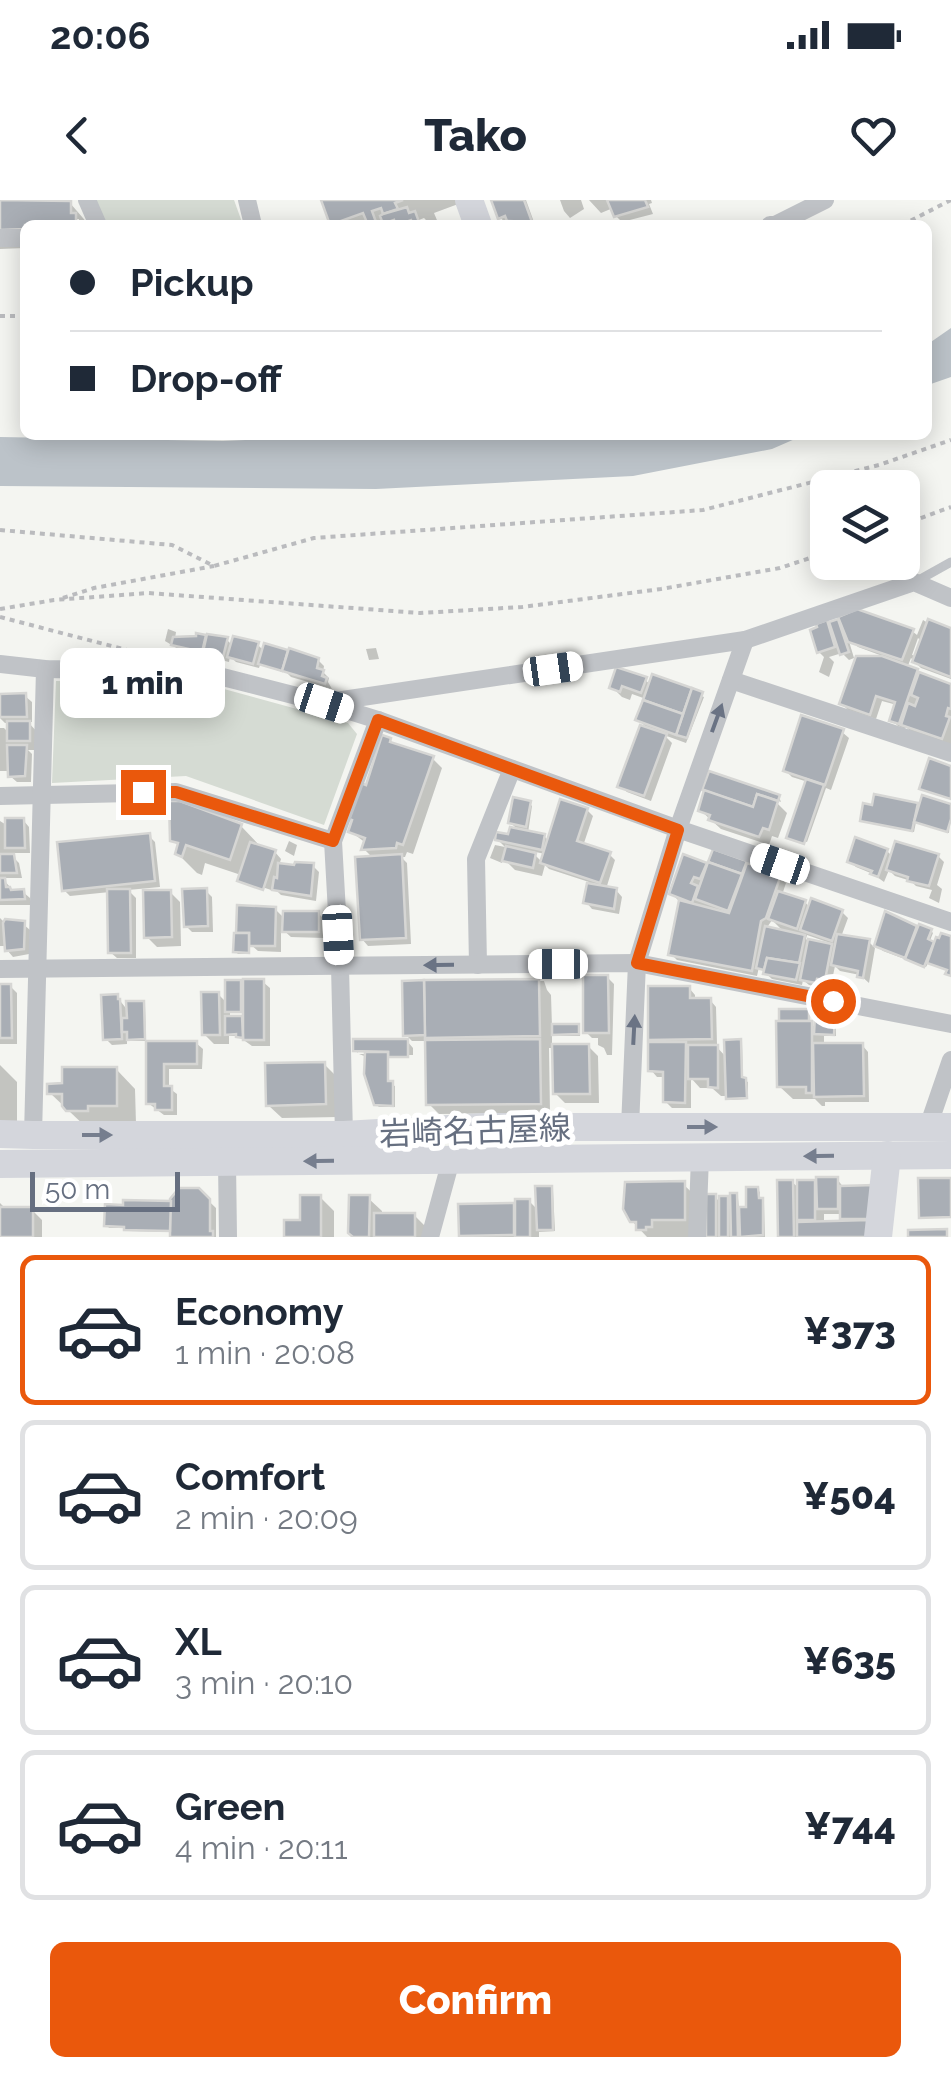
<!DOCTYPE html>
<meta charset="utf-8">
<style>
body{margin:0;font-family:Raleway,"Noto Sans JP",sans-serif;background:#f6f6f7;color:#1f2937;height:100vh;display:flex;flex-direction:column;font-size:38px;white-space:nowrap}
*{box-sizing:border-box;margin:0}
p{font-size:32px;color:#747a83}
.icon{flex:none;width:55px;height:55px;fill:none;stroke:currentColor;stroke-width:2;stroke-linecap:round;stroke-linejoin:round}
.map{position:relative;height:1037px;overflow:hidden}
.panel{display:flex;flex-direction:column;background:#fff;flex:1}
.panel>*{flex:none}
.top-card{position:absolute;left:20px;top:20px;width:912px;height:220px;border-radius:15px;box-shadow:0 5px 25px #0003;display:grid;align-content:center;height:220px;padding:0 50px;background:#fff}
.buttons{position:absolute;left:810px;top:270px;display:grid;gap:20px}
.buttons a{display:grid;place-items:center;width:110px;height:110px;border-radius:15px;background:#fff;box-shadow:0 5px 25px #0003;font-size:50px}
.scale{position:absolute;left:30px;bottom:25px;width:150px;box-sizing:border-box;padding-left:10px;border:5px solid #666f80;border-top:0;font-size:28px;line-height:35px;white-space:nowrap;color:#666f80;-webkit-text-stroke:8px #fff;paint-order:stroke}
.end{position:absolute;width:45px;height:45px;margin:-22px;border:12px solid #ea580c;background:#fff;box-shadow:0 0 0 5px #fff}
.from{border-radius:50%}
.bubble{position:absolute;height:70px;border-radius:15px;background:#fff;box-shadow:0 5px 25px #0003;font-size:32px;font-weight:800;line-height:70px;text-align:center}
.car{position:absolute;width:30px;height:60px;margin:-30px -15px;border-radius:12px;box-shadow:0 0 8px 2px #0007;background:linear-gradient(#fff 24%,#345 0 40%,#fff 0 76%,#345 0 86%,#fff 0)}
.top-card b{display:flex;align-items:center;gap:35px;height:95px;font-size:38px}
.top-card b+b{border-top:2px solid #e0e1e3}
.top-card i{width:25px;height:25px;background:#1f2937}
ul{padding:18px 0 0;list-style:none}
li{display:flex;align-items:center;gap:30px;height:150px;margin:0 20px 15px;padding:0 30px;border:5px solid #e0e1e3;border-radius:15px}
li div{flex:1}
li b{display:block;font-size:38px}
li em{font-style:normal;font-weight:800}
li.current{border-color:#ea580c}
li>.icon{width:90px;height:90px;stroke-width:1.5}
.button{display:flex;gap:20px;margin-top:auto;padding:20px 50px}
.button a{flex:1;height:115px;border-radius:15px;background:#ea580c;color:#fff;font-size:40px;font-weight:800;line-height:115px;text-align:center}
.status{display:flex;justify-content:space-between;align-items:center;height:70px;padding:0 50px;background:#fff;direction:ltr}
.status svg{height:28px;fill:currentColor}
header{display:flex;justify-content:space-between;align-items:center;height:130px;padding:0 50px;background:#fff;font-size:45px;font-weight:800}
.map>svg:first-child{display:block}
</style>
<div class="status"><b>20:06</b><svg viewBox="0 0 49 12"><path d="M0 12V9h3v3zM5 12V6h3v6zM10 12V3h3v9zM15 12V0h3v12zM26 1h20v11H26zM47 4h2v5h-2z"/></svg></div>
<header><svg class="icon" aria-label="back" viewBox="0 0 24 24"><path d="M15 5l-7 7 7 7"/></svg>Tako<svg class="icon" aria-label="heart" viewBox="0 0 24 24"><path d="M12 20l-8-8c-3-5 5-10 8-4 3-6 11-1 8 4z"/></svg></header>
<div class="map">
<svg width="951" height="1037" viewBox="0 0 951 1037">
<rect width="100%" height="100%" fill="#f4f5f1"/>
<g fill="#d5dbd3">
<polygon points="95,0 234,0 243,25 106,25"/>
<polygon points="56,481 202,483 348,523 357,534 324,625 186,576 52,583"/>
</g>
<g fill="#bcc3c9">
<polygon points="951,128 951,177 928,185 928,144"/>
<polygon points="349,235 804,235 772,249 633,276 376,289 0,286 0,237 223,241"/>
</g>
<g fill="#0003" fill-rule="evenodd">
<polygon points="0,0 11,0 14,4 70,3 89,25 79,25 79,19 74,19 74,25 25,25 25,48 0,49"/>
<polygon points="323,0 469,0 434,13 439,25 431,25 424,18 419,20 418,25 333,25"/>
<polygon points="493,0 526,0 535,25 514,25 511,22 506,24 500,17"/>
<polygon points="560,0 581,0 584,9 570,18 564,11"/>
<polygon points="589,0 651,0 652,3 649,4 653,14 622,22 616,16 613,8 601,13"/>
<path d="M857,412L912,431L917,435L923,420L931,425L951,431V479L921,468L911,458L907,468L917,471L922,476L951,486V547L913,534L906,527L905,529L898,526L892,520L897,505L882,501L876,519L848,510L842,504L888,458L858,447L848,438L854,458L849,460L842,453L829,457L834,462L829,477L819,472L824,457L819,452V426L839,421ZM918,438L922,442L916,456L912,455Z"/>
<polygon points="168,429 176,432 175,439 198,436 227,440 233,446 258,445 264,451 287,452 289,455 318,460 324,466 323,472 329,478 328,482 332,489 291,477 283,469 283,472 260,465 259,468 236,462 230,456 229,462 180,450 165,441"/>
<polygon points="376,448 379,459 369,460 366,449"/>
<polygon points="654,477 704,497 686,543 664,535 672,543 651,601 627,592 620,586 650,531 638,519 646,499 632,494 630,500 622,497 612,487 645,480 651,485"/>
<polygon points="0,496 25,496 32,502 32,522 28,522 39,534 39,550 28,550 32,554 31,582 17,582 10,576 10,571 0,571 0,528 4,528 9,533 9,523 5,523 0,518"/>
<polygon points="842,532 849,538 831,590 826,588 807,642 789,636 808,582 792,577 786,571"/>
<polygon points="390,540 396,546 432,558 442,568 413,654 407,652 405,657 401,657 407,663 411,744 368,746 362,739 373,658 364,649 366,643 351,632 368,588"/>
<polygon points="710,574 779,597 781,602 772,598 787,613 778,638 772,636 769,645 721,629 700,610"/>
<path d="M530,604L532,606L528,633L544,636L549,641L587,610L593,616L583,646L609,654L615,660L606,689L616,690L622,697L619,714L592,709L586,702L589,682L549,669L545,665L542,676L515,670L503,658L502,663L490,658L495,645L505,647L497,639L510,637L519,631L510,622ZM531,651L545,654L542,662Z"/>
<polygon points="917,605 921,609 951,607 949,633 916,622 914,632 865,622 863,620"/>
<polygon points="23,620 29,627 30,653 9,653 19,663 22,678 2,678 10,687 11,691 23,692 30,698 30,705 0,705 0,621 8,626"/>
<polygon points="241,626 260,646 275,652 281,659 279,666 313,666 319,672 316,701 281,695 272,686 271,690 244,681 244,684 240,680 241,675 205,663 202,675 197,673 178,654 180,647 172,640"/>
<polygon points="149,636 155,642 160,687 128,690 136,698 136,758 117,758 110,752 110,692 70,696 64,690"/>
<polygon points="289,641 297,645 294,656 285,651"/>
<polygon points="887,651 893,657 938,656 944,662 937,685 942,689 939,703 929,698 932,690 916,686 911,681 895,676 889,670 884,682 873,674 856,667 849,661"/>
<path d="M745,663L780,677L786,683L782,695L805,702L810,708L842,712L848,718L841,737L869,742L875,748L869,783L860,775L840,771L835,766L831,785L823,783L822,788L809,785L803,780L802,785L772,779L759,767L757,776L677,760L671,754L681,703L672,694L705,665L709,668ZM772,720L785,733L766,729ZM807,735L830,743L829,746L809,742L806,739Z"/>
<polygon points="206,691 212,697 213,732 192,732 186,726"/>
<polygon points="170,692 180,702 181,746 157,747 147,737"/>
<polygon points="275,709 285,719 318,713 324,719 324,738 291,737 281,728 281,752 258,751 250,744 250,754 238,754 235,751"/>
<polygon points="0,718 7,725 23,724 30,730 29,754 13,757 7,750 6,746 0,746"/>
<polygon points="916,728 919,731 931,731 933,733 929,743 935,747 951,739 951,769 934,762 934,766 929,761 926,767 883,751 876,745"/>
<polygon points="607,777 614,784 612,855 607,855 604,848 598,845 598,838 592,838 586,832"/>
<polygon points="544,781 547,790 551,795 552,827 578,826 580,829 580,836 557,836 552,831 552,847 588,846 598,856 599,903 565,903 555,893 554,848 549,848 550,913 439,914 429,904 428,841 412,841 406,835 404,783"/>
<path d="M240,782L246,788L263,782L270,788V846H252L238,836H229V844H214L204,834L218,794L228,804ZM230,810H254V815H230Z"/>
<polygon points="0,786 10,786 17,793 17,844 0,844"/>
<polygon points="689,788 695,795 695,801 710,800 716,807 717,844 714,844 727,858 740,842 742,844 743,880 748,882 748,899 731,900 727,896 721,896 712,888 700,888 691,878 691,908 672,908 665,901 666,877 657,877 651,870 656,844 651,839"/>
<polygon points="117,797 129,812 143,803 145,806 146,841 132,841 127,836 127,844 112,845 105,838"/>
<polygon points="808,811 810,814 810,823 817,829 833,818 836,820 836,836 824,836 824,846 862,845 868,852 869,902 825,902 825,906 822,906 815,899 793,899 779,886"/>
<polygon points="356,841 407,841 413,848 413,855 388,855 389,884 395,886 395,907 379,907 376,904 367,874 367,857 359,854 401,854 401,849 358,849 358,853 356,850"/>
<polygon points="148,843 196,843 203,849 202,869 169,869 169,888 177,894 177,915 164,915 148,903"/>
<polygon points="324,864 338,878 339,917 282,918 268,905"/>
<polygon points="0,865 17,882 17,928 0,928"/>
<polygon points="116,869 135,889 136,924 88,929 50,893"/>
<path d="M837,979L844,988H873L877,1037H780L792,982L800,989L814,982L819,987ZM824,1014H843V1018L848,1023L824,1024Z"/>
<polygon points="683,984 709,1009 715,997 721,1003 727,999 733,1005 736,995 738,998 739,1009 749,1009 757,990 760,992 760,1000 764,1003 765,1037 647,1037 632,1021"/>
<polygon points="551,988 553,991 555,1031 539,1032 539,1037 463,1037 461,1035 513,1006 518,1010 529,1001 538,1010"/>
<polygon points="198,991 216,1008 216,1037 173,1037 173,1032 129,1031 126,1028 109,1028 107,1025 173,1003"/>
<polygon points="320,997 334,1011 334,1037 286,1037 302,1023"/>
<polygon points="368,998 382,1011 382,1016 414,1015 424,1025 424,1037 356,1037"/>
<polygon points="0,1003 7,1010 32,1010 42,1020 42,1037 0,1037"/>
</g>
<g fill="#a9aeb5" stroke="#d6d6d4" stroke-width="2.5">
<polygon points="0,0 71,1 71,13 76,13 76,25 25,25 25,29 0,30"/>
<polygon points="321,0 403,0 395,3 398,9 383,14 381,8 372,11 376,22 368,25 363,13 330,25"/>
<polygon points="491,0 524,0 532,22 507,21 505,16 498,19"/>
<polygon points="607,0 645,0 648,7 614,17"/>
<polygon points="407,7 409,13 415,11 419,22 413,24 411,20 399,25 398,23 395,24 394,20 383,24 380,16 383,14"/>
<polygon points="857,409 914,429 902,460 848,442 838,417"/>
<polygon points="838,419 849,452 840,455 829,422"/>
<polygon points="928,419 951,428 951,477 912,462"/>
<polygon points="827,420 835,447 817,453 810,430 817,427 816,424"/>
<polygon points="196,433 206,435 202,452 171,445 173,437 196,436"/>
<polygon points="207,434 228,437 223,457 203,452"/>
<polygon points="233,436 259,442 253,464 227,457"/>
<polygon points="264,443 288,450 282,471 258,464"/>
<polygon points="289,448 319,458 317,468 324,470 322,476 327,478 325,484 282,471"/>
<polygon points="856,456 882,456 918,469 899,524 889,521 895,502 876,496 870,515 839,504"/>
<polygon points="616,467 647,477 641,493 622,486 620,492 609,488"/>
<polygon points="919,472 951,484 951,509 948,508 946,516 950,517 942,539 901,525 908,503 915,506 918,498 911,495"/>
<polygon points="652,474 692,488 683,514 643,500"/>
<polygon points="692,488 703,492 687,538 676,535"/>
<polygon points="26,493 27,517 0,517 0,494"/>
<polygon points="643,500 683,514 676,535 635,520"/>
<polygon points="801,515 844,529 825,585 783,571"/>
<rect x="7" y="521" width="23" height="20"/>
<polygon points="640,525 667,534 644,596 617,587"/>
<polygon points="382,535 391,538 390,542 434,556 403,645 397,643 396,648 361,650 365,638 348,632 352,620 349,619 361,583 366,585"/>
<polygon points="7,545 27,545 25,576 8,577"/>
<polygon points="929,558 951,566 951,599 919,589"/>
<polygon points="709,571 780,595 778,601 757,594 753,607 702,590"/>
<polygon points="806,579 824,585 804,644 786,638"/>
<polygon points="704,590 753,607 757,594 778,601 769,630 763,628 759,637 708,620 710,615 698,611"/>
<polygon points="874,594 918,603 912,631 860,621 863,603 872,605"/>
<polygon points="922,595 951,604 951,619 947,632 914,622"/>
<polygon points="513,597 531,601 526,627 508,623"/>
<polygon points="560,599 588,608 577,641 611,652 600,683 540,663"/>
<polygon points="169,601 180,601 242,624 230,660 186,645 182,657 175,654 178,643 170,641"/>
<polygon points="5,618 24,618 25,648 5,648"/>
<polygon points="510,627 545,634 542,650 495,640 496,632 508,634"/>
<polygon points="150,633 155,681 62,691 57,642"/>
<polygon points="855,637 888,649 878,677 870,674 872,671 847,662"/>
<polygon points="895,641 939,654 929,686 907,681 908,677 886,670"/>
<polygon points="250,642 276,650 263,690 237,681"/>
<polygon points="506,646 536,653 533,668 502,661"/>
<polygon points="713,649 747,661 742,674 708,662"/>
<polygon points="0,654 14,654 17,673 0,673"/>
<polygon points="402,654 406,738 360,740 355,657"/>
<polygon points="683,654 707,663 700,679 694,677 691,683 698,686 692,703 669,694"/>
<polygon points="295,662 314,663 311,696 272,690 274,677 277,678 278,663 294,665"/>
<polygon points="708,662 742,674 728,711 695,699"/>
<polygon points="747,663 781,675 766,718 761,721 752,771 668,755 679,700 729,713"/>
<polygon points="0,678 5,678 6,687 10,687 11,690 24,689 25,699 0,700"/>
<polygon points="587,683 617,688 614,709 583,703"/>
<polygon points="207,688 208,726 184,727 182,689"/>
<polygon points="107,689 130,689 131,753 108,753"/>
<polygon points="143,690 171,690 172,737 144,738"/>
<polygon points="778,691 806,700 797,729 768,719"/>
<polygon points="811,698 843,710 832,741 800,730"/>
<polygon points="237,705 276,707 275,746 249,746 249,733 236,733"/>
<polygon points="283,711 319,711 319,732 282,732"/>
<polygon points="885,711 917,726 905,758 874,746"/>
<polygon points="5,719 25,721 24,749 5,751 3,723"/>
<polygon points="919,724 932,729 928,739 934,742 924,767 905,759"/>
<polygon points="765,726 805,735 799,763 767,758 764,770 756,768"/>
<polygon points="234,733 249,733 249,753 233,752"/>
<polygon points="941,733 951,736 951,776 945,774 947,770 927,763 936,737 939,738"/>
<polygon points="837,734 870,739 863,778 857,777 858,771 831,765"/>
<polygon points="808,739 832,744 825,780 817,779 816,783 800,780"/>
<polygon points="767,758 800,763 796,780 763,774"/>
<polygon points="583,775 608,775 609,833 583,833"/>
<rect x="243" y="779" width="21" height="61"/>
<polygon points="539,779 540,836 425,838 424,780"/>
<rect x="225" y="780" width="16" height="32"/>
<polygon points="424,780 425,835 403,836 402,781"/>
<polygon points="0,784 11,784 12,838 0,838"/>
<polygon points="648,786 690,786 690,798 711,798 712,839 648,840"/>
<polygon points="201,792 219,792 220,835 202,835"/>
<polygon points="118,794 118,799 120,799 122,839 103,840 101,795"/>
<polygon points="126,801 144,801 145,839 127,840 127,832 122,832 122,818 127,818"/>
<rect x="779" y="809" width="30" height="12"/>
<polygon points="815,815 835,815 834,835 814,834"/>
<polygon points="225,816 242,816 243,838 236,837 236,834 225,835"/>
<polygon points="776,821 812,821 812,893 806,893 806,887 777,887"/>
<polygon points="552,824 579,824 579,834 552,835"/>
<polygon points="353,839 408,839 408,857 388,857 388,852 353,851"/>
<polygon points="540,839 541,904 426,905 425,840"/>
<polygon points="741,839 742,877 746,878 747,898 726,899 724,840"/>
<polygon points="146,841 197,841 197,864 164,864 164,886 172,886 172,910 155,910 155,904 146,904"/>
<polygon points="648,842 686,842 685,903 663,902 663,872 648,871"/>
<polygon points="813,843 863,843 864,896 814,897"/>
<polygon points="552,844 589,844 590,894 553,894"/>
<polygon points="688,845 718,845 718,888 708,887 708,879 688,879"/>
<polygon points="365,852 388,852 388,881 393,881 393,906 374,905 364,874"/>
<polygon points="325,862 326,904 266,906 265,863"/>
<polygon points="62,867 117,867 117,906 88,906 88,911 66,911 62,906 62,894 47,894 47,884 62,883"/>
<polygon points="816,977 838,977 838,1009 817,1009"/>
<polygon points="918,978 951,978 951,1017 919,1018"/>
<polygon points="777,980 793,980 794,1037 778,1037"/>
<rect x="797" y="980" width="18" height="40"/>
<polygon points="685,981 685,1020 652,1020 652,1027 646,1027 646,1030 636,1030 636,1022 630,1022 623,1009 625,982"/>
<polygon points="874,985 869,1019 840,1019 840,986"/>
<polygon points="535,986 552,986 553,1030 537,1030"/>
<polygon points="746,987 758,987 759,998 763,998 763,1035 740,1037 739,1007 746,1007"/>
<polygon points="179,988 199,988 210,999 210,1031 213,1031 213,1037 170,1037 170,999"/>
<polygon points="730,993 737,993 738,1037 731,1037"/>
<rect x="706" y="994" width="10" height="43"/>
<polygon points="300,995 321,995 321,1037 284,1037 284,1020 300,1020"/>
<polygon points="349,995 370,995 369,1037 353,1037 348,1033"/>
<rect x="719" y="996" width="9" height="41"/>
<rect x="515" y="999" width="15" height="38"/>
<polygon points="123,1000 171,1001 170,1031 124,1030 124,1027 104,1026 105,1004 123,1005"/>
<polygon points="514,1003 514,1035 459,1036 458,1004"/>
<rect x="0" y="1007" width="33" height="30"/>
<rect x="374" y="1013" width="41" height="24"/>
<polygon points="869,1020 866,1037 797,1037 797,1022"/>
<polygon points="947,1029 947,1037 908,1037 908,1030"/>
</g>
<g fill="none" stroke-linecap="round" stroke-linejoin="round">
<g stroke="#babbbe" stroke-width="4" stroke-dasharray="5 5" stroke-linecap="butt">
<polyline points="902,25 951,0"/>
<polyline points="0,116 25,116"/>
<polyline points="902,325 951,307"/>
<polyline points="0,330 172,345 214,366 314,338 703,310 879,265 951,240"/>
<polyline points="63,398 94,388 214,366"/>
<polyline points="0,409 54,400 148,393 420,413 522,407 661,389 780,368 828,352"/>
<polyline points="0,417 127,450"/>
</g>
<polyline stroke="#c0c3c7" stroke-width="9" points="917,381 951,362"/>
<g stroke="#c0c3c7" stroke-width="18">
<polyline points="87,0 98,25"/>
<polyline points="247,0 253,25"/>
<polyline points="770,25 775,25 825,0"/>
<polyline points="0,38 25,38"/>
<polyline points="0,464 45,469 203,472 324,503 378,520 678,629 951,722"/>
<polyline points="731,480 951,553"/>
<polyline points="329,502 745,440 914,382 951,398"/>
<polyline points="0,596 176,592 333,641"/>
<polyline points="478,765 476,659 512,569"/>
<polyline points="0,769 637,763 951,824"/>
<polyline points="630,927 637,763 678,629 745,440"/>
<polyline points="928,927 951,860"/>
<polyline points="33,935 45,469"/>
<polyline points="344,935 340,766 333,641 378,520"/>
<polyline points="227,962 228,1037"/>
<polyline points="430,1037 451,960"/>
<polyline points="697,1037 700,957"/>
</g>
<g stroke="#d4d6dc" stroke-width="28">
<polyline points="469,0 478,25"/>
<polyline points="0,934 33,935 344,935 483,927 951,927"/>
<polyline points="0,964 951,955"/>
<polyline points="878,1037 887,955"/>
</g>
</g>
<defs><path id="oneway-solid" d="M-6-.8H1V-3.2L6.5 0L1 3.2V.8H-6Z" transform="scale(2.5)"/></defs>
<g fill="#6a7384">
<use href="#oneway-solid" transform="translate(717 518) rotate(-70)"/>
<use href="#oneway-solid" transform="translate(439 765) rotate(179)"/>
<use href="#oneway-solid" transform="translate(634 830) rotate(-87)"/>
</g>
<g fill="#767e8e">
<use href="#oneway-solid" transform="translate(702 927)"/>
<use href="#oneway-solid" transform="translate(97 935)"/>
<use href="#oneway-solid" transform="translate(819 956) rotate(179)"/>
<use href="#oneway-solid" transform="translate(319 961) rotate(179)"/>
</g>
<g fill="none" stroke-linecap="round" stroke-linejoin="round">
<polyline stroke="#ea580c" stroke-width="12" points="143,592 176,592 333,641 378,520 678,630 637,763 833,801"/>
</g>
<g text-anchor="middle" stroke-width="10" stroke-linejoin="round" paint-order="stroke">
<g font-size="32" fill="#666f80" stroke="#fff">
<text transform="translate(475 931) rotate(-2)" y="11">岩崎名古屋線</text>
</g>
</g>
</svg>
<div class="buttons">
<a><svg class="icon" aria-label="layers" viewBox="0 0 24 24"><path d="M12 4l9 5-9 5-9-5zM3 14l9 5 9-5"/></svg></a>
</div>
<div class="scale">50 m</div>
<i class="end from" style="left:833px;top:801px"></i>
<i class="end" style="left:143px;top:592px"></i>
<div class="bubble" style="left:60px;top:448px;width:165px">1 min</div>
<i class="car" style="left:553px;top:469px;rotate:82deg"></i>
<i class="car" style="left:324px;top:503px;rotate:108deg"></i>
<i class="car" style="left:780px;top:664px;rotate:289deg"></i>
<i class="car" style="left:338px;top:735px;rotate:177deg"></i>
<i class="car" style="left:558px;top:764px;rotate:270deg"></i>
<div class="top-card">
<b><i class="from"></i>Pickup</b>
<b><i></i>Drop-off</b>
</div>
</div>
<section class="panel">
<ul>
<li class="current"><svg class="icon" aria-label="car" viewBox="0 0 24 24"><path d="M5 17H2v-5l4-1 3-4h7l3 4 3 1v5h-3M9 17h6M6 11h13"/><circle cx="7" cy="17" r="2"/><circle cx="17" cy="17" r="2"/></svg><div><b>Economy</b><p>1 min · 20:08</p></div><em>¥373</em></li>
<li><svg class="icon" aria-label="car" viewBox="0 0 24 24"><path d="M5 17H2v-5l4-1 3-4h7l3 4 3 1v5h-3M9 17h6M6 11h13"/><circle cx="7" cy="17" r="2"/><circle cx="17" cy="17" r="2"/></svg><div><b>Comfort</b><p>2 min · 20:09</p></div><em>¥504</em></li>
<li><svg class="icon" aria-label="car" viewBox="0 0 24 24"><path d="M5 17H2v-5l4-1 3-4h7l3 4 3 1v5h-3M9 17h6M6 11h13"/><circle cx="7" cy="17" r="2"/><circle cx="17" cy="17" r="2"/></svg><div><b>XL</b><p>3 min · 20:10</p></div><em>¥635</em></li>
<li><svg class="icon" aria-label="car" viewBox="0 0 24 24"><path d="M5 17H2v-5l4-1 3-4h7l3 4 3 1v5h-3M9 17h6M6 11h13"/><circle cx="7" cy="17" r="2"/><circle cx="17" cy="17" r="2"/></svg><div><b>Green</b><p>4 min · 20:11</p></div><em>¥744</em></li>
</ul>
<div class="button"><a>Confirm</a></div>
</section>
